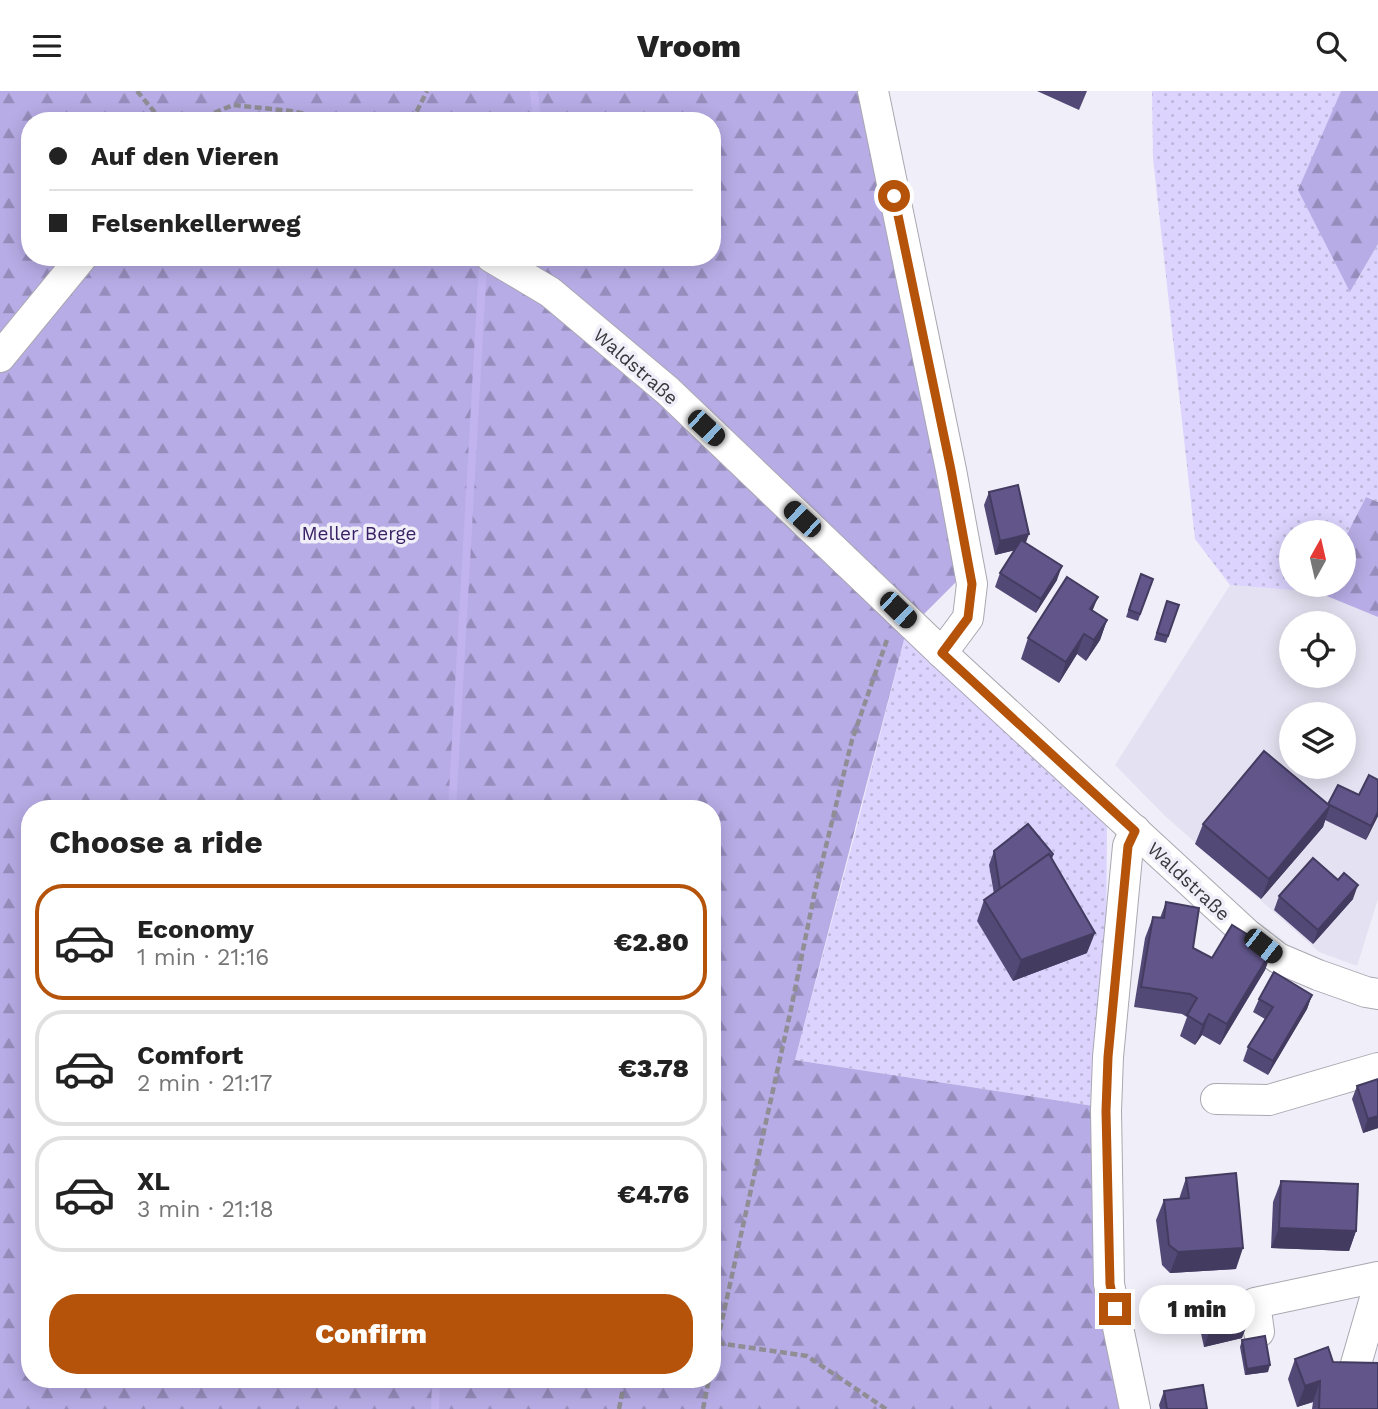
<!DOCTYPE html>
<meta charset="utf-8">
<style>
body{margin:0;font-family:"Work Sans",sans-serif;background:#f2f2f2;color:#222;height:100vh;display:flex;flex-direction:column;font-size:26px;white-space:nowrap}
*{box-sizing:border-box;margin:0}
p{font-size:23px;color:#767676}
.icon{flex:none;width:38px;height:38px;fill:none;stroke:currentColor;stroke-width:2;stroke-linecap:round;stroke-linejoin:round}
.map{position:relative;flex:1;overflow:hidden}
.details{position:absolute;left:21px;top:709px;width:700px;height:588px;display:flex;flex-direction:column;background:#fff;border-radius:28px;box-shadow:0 4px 18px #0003}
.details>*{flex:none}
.guide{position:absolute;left:21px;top:21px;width:700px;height:154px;border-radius:28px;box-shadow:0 4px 18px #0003;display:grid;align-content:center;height:154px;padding:0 28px;background:#fff}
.needle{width:46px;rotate:8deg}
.buttons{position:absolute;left:1279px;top:429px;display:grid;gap:14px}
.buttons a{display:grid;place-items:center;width:77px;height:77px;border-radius:50%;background:#fff;box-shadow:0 4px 18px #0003;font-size:35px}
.end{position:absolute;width:32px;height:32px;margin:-16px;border:9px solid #b45309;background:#fff;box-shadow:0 0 0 4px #fff}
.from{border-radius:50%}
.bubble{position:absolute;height:49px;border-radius:24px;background:#fff;box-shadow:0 4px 18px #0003;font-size:23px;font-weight:800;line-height:49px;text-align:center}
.car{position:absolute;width:21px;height:42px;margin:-21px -10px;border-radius:9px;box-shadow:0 0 5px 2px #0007;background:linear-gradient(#222 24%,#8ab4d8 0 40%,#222 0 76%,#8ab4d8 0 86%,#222 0)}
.guide b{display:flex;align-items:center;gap:24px;height:66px;font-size:26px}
.guide b+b{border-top:2px solid #e0e0e0}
.guide i{width:18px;height:18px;background:#222}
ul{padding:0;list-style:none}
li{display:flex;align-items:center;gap:21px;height:116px;margin:0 14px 10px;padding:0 14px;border:4px solid #e0e0e0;border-radius:28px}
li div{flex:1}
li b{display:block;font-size:26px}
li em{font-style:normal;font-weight:800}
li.on{border-color:#b45309}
li>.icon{width:63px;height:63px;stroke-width:1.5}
h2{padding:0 28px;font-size:32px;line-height:84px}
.primary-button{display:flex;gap:14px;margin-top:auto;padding:14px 28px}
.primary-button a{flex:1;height:80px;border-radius:28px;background:#b45309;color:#fff;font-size:28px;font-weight:800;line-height:80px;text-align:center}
header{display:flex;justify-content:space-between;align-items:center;height:91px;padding:0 28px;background:#fff;font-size:32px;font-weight:800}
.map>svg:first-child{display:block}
</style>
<header><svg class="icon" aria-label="menu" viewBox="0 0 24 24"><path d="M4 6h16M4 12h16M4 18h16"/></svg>Vroom<svg class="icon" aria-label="search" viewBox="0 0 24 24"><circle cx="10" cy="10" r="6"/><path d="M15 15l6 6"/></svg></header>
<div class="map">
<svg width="1378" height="1318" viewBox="0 0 1378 1318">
<defs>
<pattern id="grass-dots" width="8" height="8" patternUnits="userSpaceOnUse" patternTransform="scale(1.75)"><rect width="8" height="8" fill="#dcd4fe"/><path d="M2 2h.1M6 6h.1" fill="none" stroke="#beb7db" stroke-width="1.8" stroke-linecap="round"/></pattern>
<pattern id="forest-firs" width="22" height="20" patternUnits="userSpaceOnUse" patternTransform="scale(1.75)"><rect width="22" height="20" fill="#b8ace6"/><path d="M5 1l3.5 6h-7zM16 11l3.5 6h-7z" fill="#978dbc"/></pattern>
</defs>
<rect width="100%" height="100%" fill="#f0eef8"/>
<path fill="#e4e2f2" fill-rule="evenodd" d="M1230,494L1317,501L1378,526V808L1357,875L1319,861L1164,724L1115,674ZM1292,532H1344V584H1292ZM1292,623H1344V676H1292Z"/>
<g fill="url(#grass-dots)">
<polygon points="1152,0 1341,0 1299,99 1351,200 1378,153 1378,411 1366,406 1344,449 1344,441 1292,441 1292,494 1321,494 1317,501 1230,494 1195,448 1153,67"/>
<polygon points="906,541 1107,736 1106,851 1092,970 1094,1015 795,969 858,731"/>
</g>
<g fill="url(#forest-firs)" fill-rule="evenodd">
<path d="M0,0H862L959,488L906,541L795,969L1094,1015L1120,1318H0ZM30,30H712V166H30ZM30,718H712V1288H30Z"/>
<polygon points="1341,0 1378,0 1378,153 1350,201 1298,99"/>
<polygon points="1366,406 1378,411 1378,526 1317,501 1321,494 1344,494 1344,449"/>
</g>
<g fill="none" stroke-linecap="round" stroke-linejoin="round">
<g stroke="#c0b3ee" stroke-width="8">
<polyline points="534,0 537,30"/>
<polyline points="452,718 483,174"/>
<polyline points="435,1318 436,1288"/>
</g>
<defs>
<g id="minor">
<polyline points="873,0 951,379 972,493 968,527 942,562"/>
<polyline points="491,166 550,201 668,300 942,562 1247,843 1278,867 1318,884 1366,901 1378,903"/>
<polyline points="0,266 82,166"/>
<polyline points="1135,739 1128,755 1108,966 1106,1020 1109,1193 1135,1318"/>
<polyline points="1216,1008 1269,1009 1378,977"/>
<polyline points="1259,1241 1255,1212 1378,1186"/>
<polyline points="1356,1273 1378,1197"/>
</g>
</defs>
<use href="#minor" stroke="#a9a8b1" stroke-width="32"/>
<g stroke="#8f8e95" stroke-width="4.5" stroke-dasharray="7 3.5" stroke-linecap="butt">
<polyline points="137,0 162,30"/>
<polyline points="195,30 233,14 291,20 340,30"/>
<polyline points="412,30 427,0"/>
<polyline points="712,1252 717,1252 712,1274"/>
<polyline points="619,1318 625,1288"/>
<polyline points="703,1318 709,1288"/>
<polyline points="886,1318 807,1265 717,1252 791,918 815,800 852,649 888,546"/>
</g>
<use href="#minor" stroke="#fff" stroke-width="30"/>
</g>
<g fill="#534976">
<polygon points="1037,0 1087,0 1079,19"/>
<polygon points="989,401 1026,452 1057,489 1036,522 995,496 1000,482 1015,459 995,464 984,414"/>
<polygon points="1141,483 1153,488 1138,530 1126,526"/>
<polygon points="1167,510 1179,514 1166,552 1154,549"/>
<polygon points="1093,520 1107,529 1100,549 1086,570 1077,563 1059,592 1021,568 1028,547"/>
<polygon points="1328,713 1378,725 1366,749 1325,729 1323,736 1261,808 1195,753 1203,733"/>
<polygon points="994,760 1053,763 1052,768 1087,862 1013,890 977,830 984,809 994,803 989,774"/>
<polygon points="1279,805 1353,808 1313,853 1274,819"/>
<polygon points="1166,811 1193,857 1212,867 1272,859 1265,879 1220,954 1202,944 1195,954 1180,945 1187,926 1182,923 1134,916 1145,847 1153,826 1160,827"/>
<polygon points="1312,904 1307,918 1268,984 1243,970 1248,956 1265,928 1253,921 1259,908"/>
<polygon points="1357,995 1378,1037 1363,1042 1352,1008"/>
<polygon points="1186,1087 1236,1178 1170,1182 1162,1174 1156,1129 1164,1109 1179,1108"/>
<polygon points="1281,1090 1356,1140 1349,1160 1271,1157 1273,1111"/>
<polygon points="1201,1207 1242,1247 1204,1256 1196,1220"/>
<polygon points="1242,1249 1268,1281 1245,1284 1240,1256"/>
<polygon points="1295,1268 1333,1271 1378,1318 1312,1318 1313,1311 1297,1316 1288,1288"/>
<polygon points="1164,1300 1207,1318 1160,1318 1159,1314"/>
</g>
<g fill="#443c60">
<polygon points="1029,443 1024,457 995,464 1000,450"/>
<polygon points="1062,475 1057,489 1036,522 1041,508"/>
<polygon points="1098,506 1090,526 1090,518"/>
<polygon points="1107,529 1100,549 1086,570 1094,549"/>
<polygon points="1084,543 1077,563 1059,592 1066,571"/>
<polygon points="1330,715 1323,736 1261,808 1269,788"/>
<polygon points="1378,721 1378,725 1366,749 1371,735"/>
<polygon points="1358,794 1353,808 1313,853 1318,839"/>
<polygon points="1095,842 1087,862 1013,890 1021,869"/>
<polygon points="1272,859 1265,879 1220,954 1227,933"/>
<polygon points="1312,904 1307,918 1268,984 1273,970"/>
<polygon points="1209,923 1202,944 1195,954 1203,934"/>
<polygon points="1378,1025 1378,1037 1363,1042 1368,1028"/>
<polygon points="1279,1137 1356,1140 1349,1160 1271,1157"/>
<polygon points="1243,1157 1236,1178 1170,1182 1178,1161"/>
<polygon points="1247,1234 1242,1247 1204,1256 1209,1242"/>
<polygon points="1270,1274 1268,1281 1245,1284 1247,1278"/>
<polygon points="1320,1290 1313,1311 1297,1316 1305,1295"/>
</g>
<g fill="#615589" stroke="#443c60" stroke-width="2">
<polygon points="1018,394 1029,443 1000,450 989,401"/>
<polygon points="1021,449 1062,475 1041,508 1000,482"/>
<polygon points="1141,483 1153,488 1140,523 1129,519"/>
<polygon points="1067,486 1098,506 1090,518 1107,529 1094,549 1084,543 1066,571 1028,547"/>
<polygon points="1167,510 1179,514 1168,545 1157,542"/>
<polygon points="1264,660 1330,715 1269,788 1203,733"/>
<polygon points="1369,684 1378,689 1378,721 1371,735 1328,713 1338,694 1359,704"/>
<polygon points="1028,733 1053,763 1051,766 1049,763 1000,798 994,760"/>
<polygon points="1049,763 1095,842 1021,869 984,809"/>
<polygon points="1313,767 1338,789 1344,782 1358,794 1318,839 1279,805"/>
<polygon points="1166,811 1199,817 1193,857 1212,867 1232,834 1272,859 1227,933 1209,923 1203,934 1187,924 1197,907 1190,903 1141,896 1153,826 1164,827"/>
<polygon points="1274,881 1312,904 1273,970 1248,956 1273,916 1259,908"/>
<polygon points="1378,988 1378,1025 1368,1028 1357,995"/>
<polygon points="1236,1082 1243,1157 1178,1161 1169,1154 1164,1109 1189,1107 1186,1087"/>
<polygon points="1281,1090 1358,1093 1356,1140 1279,1137"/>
<polygon points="1239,1198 1247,1234 1209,1242 1201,1207"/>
<polygon points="1265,1245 1270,1274 1247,1278 1242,1249"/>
<polygon points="1328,1256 1333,1271 1378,1272 1378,1318 1319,1318 1320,1290 1305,1295 1295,1268"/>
<polygon points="1203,1294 1207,1318 1167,1318 1164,1300"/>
</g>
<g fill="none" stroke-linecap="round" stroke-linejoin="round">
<polyline stroke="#b45309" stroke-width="9" points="894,105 951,379 972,493 968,527 942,562 1135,740 1128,755 1108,966 1106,1020 1110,1193 1115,1218"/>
</g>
<g text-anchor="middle" stroke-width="7" stroke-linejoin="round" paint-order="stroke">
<g font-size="19" fill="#38383c" stroke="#f0eef8">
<text transform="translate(636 275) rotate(41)" y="7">Waldstraße</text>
<text transform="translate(1189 790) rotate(43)" y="7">Waldstraße</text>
</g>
<g font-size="19" fill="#372164" stroke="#f0eef8">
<text x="359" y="449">Meller Berge</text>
</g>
</g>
</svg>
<div class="buttons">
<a><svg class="needle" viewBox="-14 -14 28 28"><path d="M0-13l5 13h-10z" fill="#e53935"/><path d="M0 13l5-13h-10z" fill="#767676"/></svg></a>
<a><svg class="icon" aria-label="locate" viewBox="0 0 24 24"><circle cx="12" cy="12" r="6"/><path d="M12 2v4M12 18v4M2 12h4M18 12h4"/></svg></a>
<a><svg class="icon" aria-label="layers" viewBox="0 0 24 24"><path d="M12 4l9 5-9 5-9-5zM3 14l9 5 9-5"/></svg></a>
</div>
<i class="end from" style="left:894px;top:105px"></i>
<i class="end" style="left:1115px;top:1218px"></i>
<div class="bubble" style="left:1139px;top:1194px;width:116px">1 min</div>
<i class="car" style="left:706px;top:337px;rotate:133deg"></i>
<i class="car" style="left:802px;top:428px;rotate:313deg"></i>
<i class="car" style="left:898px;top:519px;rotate:134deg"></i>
<i class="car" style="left:1263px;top:855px;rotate:128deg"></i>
<div class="guide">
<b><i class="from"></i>Auf den Vieren</b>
<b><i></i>Felsenkellerweg</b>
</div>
<section class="details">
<h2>Choose a ride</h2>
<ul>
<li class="on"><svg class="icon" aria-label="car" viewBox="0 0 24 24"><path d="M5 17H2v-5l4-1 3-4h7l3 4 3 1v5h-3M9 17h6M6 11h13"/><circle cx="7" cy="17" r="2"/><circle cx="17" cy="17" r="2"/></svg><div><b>Economy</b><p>1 min · 21:16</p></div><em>€2.80</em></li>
<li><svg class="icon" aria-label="car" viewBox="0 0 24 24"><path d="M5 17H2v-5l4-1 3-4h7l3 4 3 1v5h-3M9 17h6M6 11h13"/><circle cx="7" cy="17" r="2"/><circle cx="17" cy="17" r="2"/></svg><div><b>Comfort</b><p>2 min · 21:17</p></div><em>€3.78</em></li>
<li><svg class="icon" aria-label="car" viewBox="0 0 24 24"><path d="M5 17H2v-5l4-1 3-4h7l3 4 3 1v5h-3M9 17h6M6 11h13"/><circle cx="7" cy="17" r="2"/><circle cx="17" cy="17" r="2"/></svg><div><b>XL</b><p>3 min · 21:18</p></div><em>€4.76</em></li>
</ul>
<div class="primary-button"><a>Confirm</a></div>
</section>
</div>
